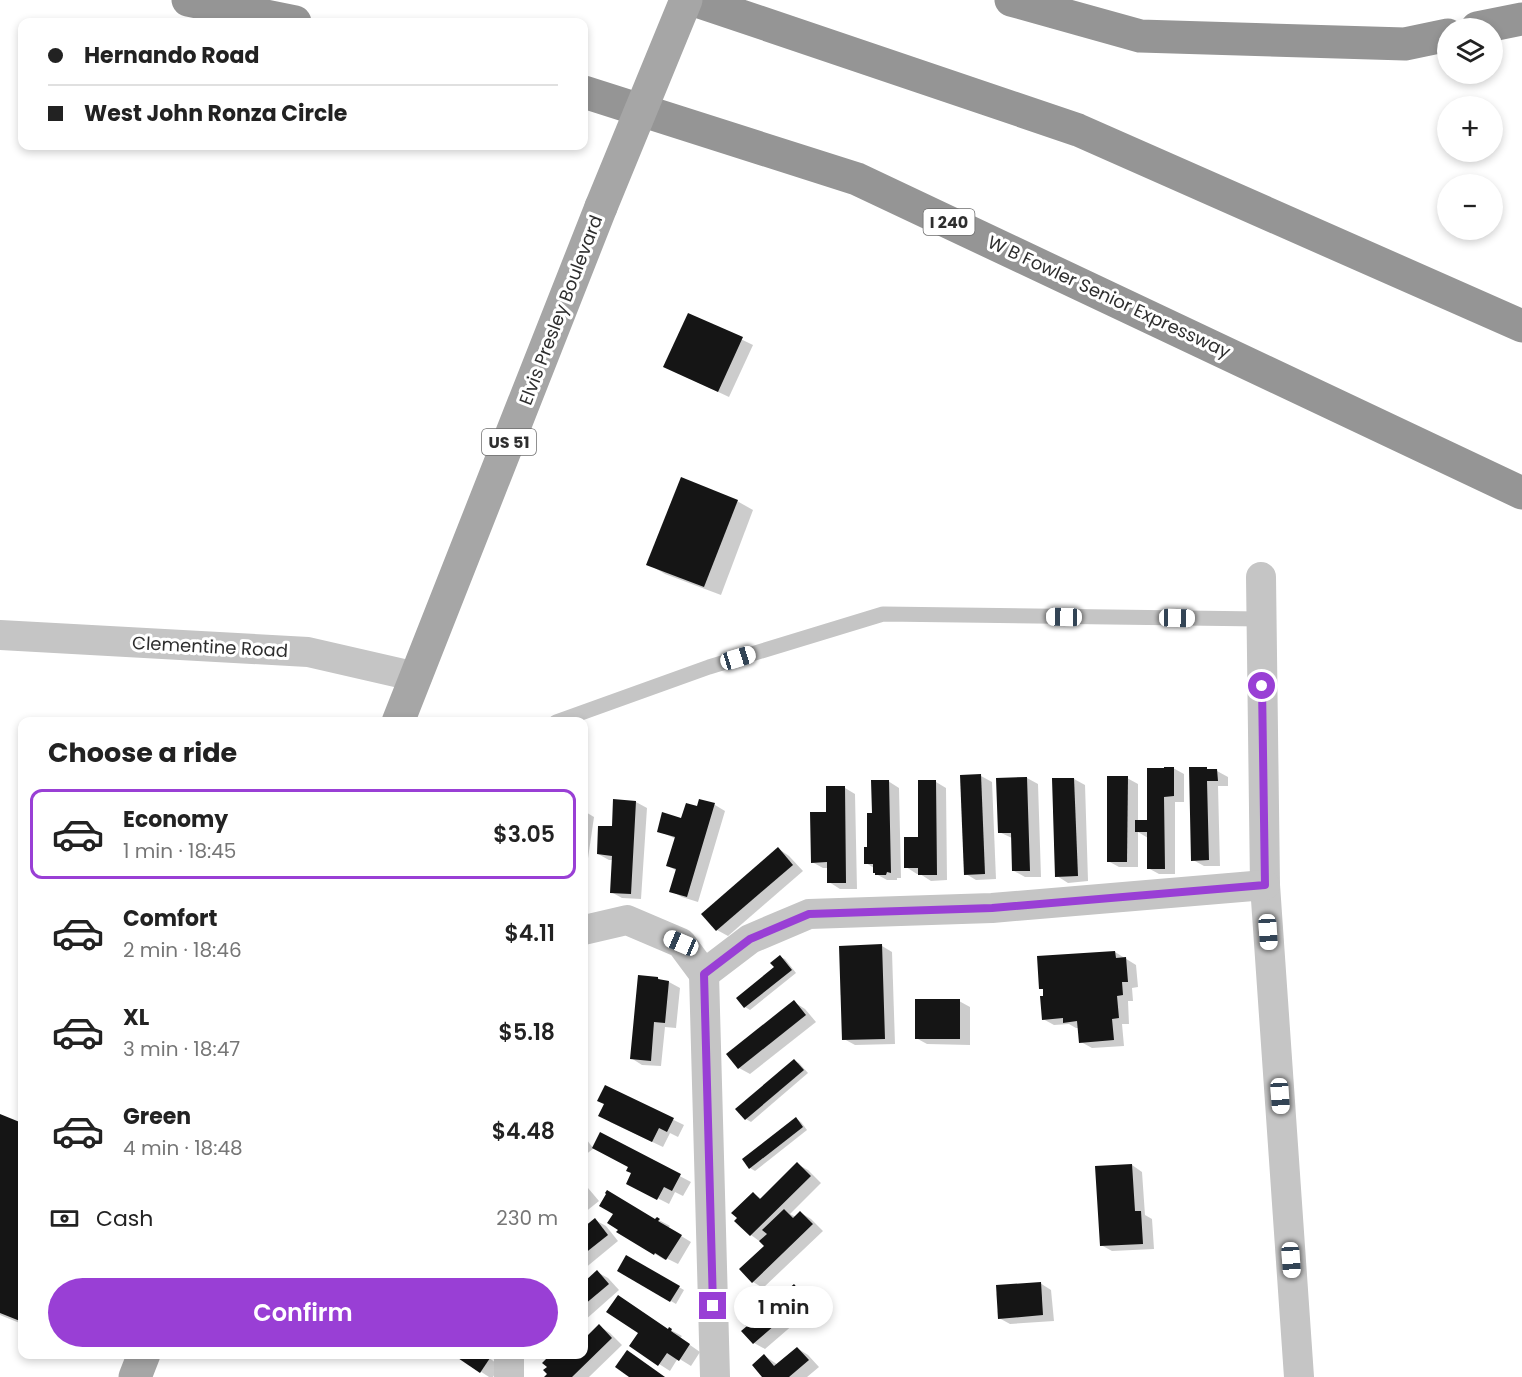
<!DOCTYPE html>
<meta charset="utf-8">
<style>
body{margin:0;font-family:Poppins,sans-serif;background:#f2f2f2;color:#222;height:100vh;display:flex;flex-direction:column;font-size:22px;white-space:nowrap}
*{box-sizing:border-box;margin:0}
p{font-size:20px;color:#767676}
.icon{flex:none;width:33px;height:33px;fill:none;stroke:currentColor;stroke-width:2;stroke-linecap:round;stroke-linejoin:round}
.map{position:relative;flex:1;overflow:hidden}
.drawer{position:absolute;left:18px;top:717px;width:570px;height:642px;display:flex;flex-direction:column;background:#fff;border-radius:12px;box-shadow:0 3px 9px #0003}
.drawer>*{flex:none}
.top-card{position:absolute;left:18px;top:18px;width:570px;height:132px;border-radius:12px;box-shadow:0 3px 9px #0003;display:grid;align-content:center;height:132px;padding:0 30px;background:#fff}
.buttons{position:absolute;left:1437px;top:18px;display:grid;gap:12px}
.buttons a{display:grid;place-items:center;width:66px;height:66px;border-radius:50%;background:#fff;box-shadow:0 3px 9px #0003;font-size:30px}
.end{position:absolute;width:27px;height:27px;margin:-14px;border:8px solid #993fd5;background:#fff;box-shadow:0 0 0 3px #fff}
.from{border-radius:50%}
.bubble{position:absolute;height:42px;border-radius:21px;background:#fff;box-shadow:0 3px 9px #0003;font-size:20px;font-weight:600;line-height:42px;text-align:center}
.car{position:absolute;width:18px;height:36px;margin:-18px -9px;border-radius:8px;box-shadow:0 0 4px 2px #0007;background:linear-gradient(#fff 24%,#345 0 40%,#fff 0 76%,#345 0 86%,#fff 0)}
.top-card b{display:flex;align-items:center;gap:21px;height:57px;font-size:22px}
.top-card b+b{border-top:2px solid #e0e0e0}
.top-card i{width:15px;height:15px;background:#222}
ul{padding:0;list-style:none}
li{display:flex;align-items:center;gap:18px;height:90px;margin:0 12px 9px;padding:0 18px;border:3px solid transparent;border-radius:12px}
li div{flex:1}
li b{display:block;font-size:22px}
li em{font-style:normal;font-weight:600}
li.selected{border-color:#993fd5}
li>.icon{width:54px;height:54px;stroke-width:1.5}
h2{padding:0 30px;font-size:27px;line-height:72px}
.pay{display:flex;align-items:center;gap:15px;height:66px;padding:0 30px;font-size:22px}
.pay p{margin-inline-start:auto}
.button{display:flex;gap:12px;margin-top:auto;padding:12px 30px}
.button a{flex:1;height:69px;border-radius:36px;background:#993fd5;color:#fff;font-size:24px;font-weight:600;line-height:69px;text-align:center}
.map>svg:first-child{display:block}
</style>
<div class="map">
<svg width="1522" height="1377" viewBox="0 0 1522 1377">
<rect width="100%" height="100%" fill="#fff"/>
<g fill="#0003">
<polygon points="689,314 753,345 729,397 665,367"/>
<polygon points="737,501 753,510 721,595 665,574 648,564"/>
<polygon points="1173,768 1184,774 1184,802 1175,802 1175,874 1159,874 1148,868 1148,838 1138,832 1138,867 1119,867 1108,861 1127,778 1138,784 1138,821 1148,821"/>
<polygon points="1207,769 1210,771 1217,771 1228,777 1228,786 1218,786 1220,866 1204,866 1193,860"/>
<polygon points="981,776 992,782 996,879 976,880 966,874"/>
<polygon points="1027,778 1038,784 1041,877 1025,877 1014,871 1012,838 999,832"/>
<polygon points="1074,779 1085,785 1088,881 1068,883 1057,876"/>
<polygon points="888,781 899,788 901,878 897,878 897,880 887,880 876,874 874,868 866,863"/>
<polygon points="936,782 946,788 947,880 931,881 920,874 917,874 906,867 919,839"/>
<polygon points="845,788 855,794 857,889 840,889 829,882 829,868 823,868 812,862 828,813"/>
<polygon points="700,801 715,805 725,811 698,902 682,897 671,891 677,871 668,866 676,839 659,831 682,820 698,808"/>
<polygon points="636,802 647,808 641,899 622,898 611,892 613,860 609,860 598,854 613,828"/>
<polygon points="584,811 594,817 584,886"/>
<polygon points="779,849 789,856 803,871 728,936 717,930"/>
<polygon points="882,946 892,952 895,1044 855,1045 844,1039"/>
<polygon points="1115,952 1136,965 1138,987 1132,988 1133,1001 1128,1001 1129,1024 1122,1024 1124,1046 1092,1048 1081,1042 1079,1028 1076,1028 1069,1024 1054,1025 1043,1019 1044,990 1041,988"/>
<polygon points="780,957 785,959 796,973 750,1010 745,1007 776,967"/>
<polygon points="658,978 663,982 669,982 680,988 676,1028 665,1027 661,1066 642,1065 631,1058"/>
<polygon points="959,1001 970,1007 970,1045 927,1044 916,1038"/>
<polygon points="794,1002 805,1009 816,1022 750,1074 739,1068 728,1054"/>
<polygon points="794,1061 799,1063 808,1073 751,1122 746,1119"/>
<polygon points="606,1087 684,1125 678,1137 670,1133 663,1147 610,1122 605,1104"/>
<polygon points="0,1115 22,1124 22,1324 0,1315"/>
<polygon points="796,1119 801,1122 807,1130 755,1171 750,1168 744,1160"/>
<polygon points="600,1134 691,1182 683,1196 675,1192 669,1204 628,1183 633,1173 628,1170 630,1167 594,1148 584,1156 584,1136 593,1148"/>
<polygon points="797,1164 808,1170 821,1183 790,1214 796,1217 801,1213 811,1219 823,1231 763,1288 753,1282 766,1246 751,1235 753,1194 762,1199"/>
<polygon points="1132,1165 1142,1172 1145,1215 1152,1219 1154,1249 1112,1251 1101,1245"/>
<polygon points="584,1185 588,1188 599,1201 584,1213"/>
<polygon points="657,1219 670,1226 668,1228 691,1242 678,1264 666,1258 665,1260 619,1232"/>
<polygon points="595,1220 606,1226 618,1241 584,1269 584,1229"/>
<polygon points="627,1257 684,1290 676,1304 619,1270"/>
<polygon points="597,1272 608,1278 619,1290 584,1321 584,1284"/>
<polygon points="1040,1283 1051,1290 1054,1321 1010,1324 999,1318"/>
<polygon points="794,1286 805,1293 816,1305 765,1349 754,1343 749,1326 763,1301 771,1306"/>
<polygon points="599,1326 610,1333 622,1345 589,1377 546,1377 549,1374 549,1367 584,1354 584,1341"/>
<polygon points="669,1329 682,1336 680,1338 700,1352 691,1366 678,1358 670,1371 631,1346 640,1333"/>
<polygon points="797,1348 808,1355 819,1367 807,1377 763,1377 765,1356 778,1365"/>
<polygon points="454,1354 484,1354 500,1366 493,1377 489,1377"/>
</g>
<g fill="#151515">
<polygon points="688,313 743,337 718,392 663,367"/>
<polygon points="681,477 738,500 704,587 646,565"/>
<polygon points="1164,767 1174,767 1174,796 1164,797 1165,869 1147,869 1147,832 1135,832 1135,820 1147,820 1147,768 1164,768"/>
<polygon points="1189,767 1207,767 1207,769 1217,769 1218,781 1207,781 1209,860 1191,861"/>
<polygon points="981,774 985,874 964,875 960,775"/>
<polygon points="1107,776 1128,776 1127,862 1107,862"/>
<polygon points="1027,777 1030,871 1012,871 1011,833 998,833 996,778"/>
<polygon points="1052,778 1074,778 1078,876 1055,877"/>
<polygon points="871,780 889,780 891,873 887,872 886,875 875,875 875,873 873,873 873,864 864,864 864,847 867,847 867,813 872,813"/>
<polygon points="918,780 936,780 937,875 918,875 918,868 904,868 904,837 918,837"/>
<polygon points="826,786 845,786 846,883 827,883 827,862 811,863 810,812 826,812"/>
<polygon points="613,799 636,801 631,894 610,893 612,856 597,854 598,826 612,826"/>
<polygon points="699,799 715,803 687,897 669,892 676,869 666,866 675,837 657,832 662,812 681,818 686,803 697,806"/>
<polygon points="778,847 793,865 716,931 701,914"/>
<polygon points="882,944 885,1039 842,1040 839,946"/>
<polygon points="1115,951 1116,958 1126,957 1128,982 1122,982 1123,995 1117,996 1119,1018 1112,1019 1114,1040 1079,1043 1077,1021 1063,1023 1063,1018 1042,1020 1040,996 1043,996 1043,989 1039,989 1037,956"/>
<polygon points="780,955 792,970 744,1008 736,998 774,967 770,963"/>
<polygon points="638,975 658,977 658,979 669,981 665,1023 654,1022 651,1061 630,1059"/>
<rect x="915" y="999" width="45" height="40"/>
<polygon points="794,1000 806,1015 738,1069 726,1054"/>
<polygon points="794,1059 804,1070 745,1120 735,1109"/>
<polygon points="605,1085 674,1118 667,1132 659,1128 652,1142 598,1116 604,1104 597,1101"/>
<polygon points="0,1114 22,1123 22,1313 20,1321 0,1313"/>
<polygon points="796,1117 803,1127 749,1169 742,1159"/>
<polygon points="600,1132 681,1174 672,1191 664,1187 657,1200 626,1184 631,1173 626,1171 628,1167 592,1148"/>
<polygon points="797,1162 811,1176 750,1236 734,1221 737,1218 731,1213 753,1192 760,1199"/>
<polygon points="1132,1164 1135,1211 1141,1211 1143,1244 1100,1246 1095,1166"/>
<polygon points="607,1190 655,1219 657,1217 660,1219 658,1221 682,1235 666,1260 655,1253 654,1255 616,1232 618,1230 607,1223 613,1214 599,1206 606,1194 605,1193"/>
<polygon points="784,1209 793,1218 800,1211 813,1224 752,1283 739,1269 764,1246 759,1241 767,1234 762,1230"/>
<polygon points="595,1218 608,1235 584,1254 584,1227"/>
<polygon points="626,1255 680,1286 670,1302 617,1271"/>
<polygon points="597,1270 609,1284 584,1305 584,1282"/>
<polygon points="1041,1282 1043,1315 998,1319 996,1285"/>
<polygon points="794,1284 806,1298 753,1344 741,1331 747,1326 745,1325 748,1323 742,1317 762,1299 769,1306"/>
<polygon points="618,1295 668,1329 669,1327 672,1329 671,1331 690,1344 679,1361 667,1353 658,1366 629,1346 638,1333 606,1312"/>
<polygon points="599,1324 612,1338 572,1377 544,1377 547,1374 543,1370 547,1367 542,1363 551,1354 584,1354 584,1339"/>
<polygon points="797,1347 809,1360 789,1377 762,1377 752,1365 764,1354 774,1366"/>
<polygon points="627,1350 665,1377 629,1377 615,1367"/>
<polygon points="452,1354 485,1354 490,1358 480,1373"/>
</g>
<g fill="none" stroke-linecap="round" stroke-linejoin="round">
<polyline stroke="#c5c5c5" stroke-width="15" points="556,722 709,667 883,614 1261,619"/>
<g stroke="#c5c5c5" stroke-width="30">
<polyline points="1261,577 1265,885 1299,1377"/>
<polyline points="0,635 308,652 417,677"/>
<polyline points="584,930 627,920 681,943 704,974 750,939 809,914 992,908 1265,885"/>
<polyline points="704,974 715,1377"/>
<polyline points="509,1354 509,1377"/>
</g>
<g stroke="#a6a6a6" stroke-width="33">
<polyline points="398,722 601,207"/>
<polyline points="135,1377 144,1354"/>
</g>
<g stroke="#959595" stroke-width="33">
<polyline points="188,0 295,22"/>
<polyline points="694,0 1078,130 1522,326"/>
<polyline points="1011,0 1140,36 1405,44 1448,35"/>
<polyline points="1477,28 1522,19"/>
<polyline points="584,92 857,179 1522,493"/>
</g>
<polyline stroke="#a6a6a6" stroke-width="33" points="601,207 686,0"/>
</g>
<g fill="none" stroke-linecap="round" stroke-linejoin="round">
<polyline stroke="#993fd5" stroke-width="8" points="713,1306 704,974 750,939 809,914 992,908 1265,885 1262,686"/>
</g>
<g text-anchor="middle" stroke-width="6" stroke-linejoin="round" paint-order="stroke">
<g fill="#fff" stroke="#6d6d6d" stroke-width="1.5">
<rect x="923.5" y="209" width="51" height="26" rx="4.5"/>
<rect x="482" y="429" width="54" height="26" rx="4.5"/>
</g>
<g font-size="16" font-weight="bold" fill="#2e2e2e">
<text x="949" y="228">I 240</text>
<text x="509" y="448">US 51</text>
</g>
<g font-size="18" fill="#2e2e2e" stroke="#fff">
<text transform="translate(1109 297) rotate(25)" y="6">W B Fowler Senior Expressway</text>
<text transform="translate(561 310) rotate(-69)" y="6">Elvis Presley Boulevard</text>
<text transform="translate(210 647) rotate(3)" y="6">Clementine Road</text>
</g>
</g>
</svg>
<div class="buttons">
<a><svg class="icon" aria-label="layers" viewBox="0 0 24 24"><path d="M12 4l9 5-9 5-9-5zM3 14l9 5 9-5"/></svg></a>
<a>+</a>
<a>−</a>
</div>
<i class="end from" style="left:1262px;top:686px"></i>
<i class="end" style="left:713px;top:1306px"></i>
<div class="bubble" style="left:734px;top:1286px;width:99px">1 min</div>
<i class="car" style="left:1064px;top:617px;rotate:271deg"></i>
<i class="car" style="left:1177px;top:618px;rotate:91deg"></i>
<i class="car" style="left:738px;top:658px;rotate:73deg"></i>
<i class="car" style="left:1268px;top:932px;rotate:176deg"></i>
<i class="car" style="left:681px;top:943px;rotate:293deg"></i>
<i class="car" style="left:1280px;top:1096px;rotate:176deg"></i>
<i class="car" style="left:1291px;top:1260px;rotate:176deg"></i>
<div class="top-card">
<b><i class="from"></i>Hernando Road</b>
<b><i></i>West John Ronza Circle</b>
</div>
<section class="drawer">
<h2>Choose a ride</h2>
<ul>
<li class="selected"><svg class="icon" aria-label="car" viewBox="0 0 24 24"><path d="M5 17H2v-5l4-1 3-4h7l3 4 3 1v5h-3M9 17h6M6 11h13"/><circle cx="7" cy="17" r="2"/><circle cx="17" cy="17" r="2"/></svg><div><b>Economy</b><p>1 min · 18:45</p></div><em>$3.05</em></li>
<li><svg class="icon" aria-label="car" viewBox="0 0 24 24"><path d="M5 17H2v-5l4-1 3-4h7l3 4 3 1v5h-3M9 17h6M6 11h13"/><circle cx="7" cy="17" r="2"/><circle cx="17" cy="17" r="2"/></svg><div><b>Comfort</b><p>2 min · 18:46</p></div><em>$4.11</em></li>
<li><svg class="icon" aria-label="car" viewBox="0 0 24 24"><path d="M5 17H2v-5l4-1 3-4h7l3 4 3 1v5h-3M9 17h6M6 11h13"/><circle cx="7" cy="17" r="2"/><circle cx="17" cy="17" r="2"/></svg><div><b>XL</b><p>3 min · 18:47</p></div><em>$5.18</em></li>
<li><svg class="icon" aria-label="car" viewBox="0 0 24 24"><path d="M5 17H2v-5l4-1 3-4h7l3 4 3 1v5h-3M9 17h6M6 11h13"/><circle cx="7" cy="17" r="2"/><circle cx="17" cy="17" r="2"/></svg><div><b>Green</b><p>4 min · 18:48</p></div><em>$4.48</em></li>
</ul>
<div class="pay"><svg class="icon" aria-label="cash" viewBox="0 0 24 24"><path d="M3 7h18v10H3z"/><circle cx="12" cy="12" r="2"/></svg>Cash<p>230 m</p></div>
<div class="button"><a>Confirm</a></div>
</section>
</div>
